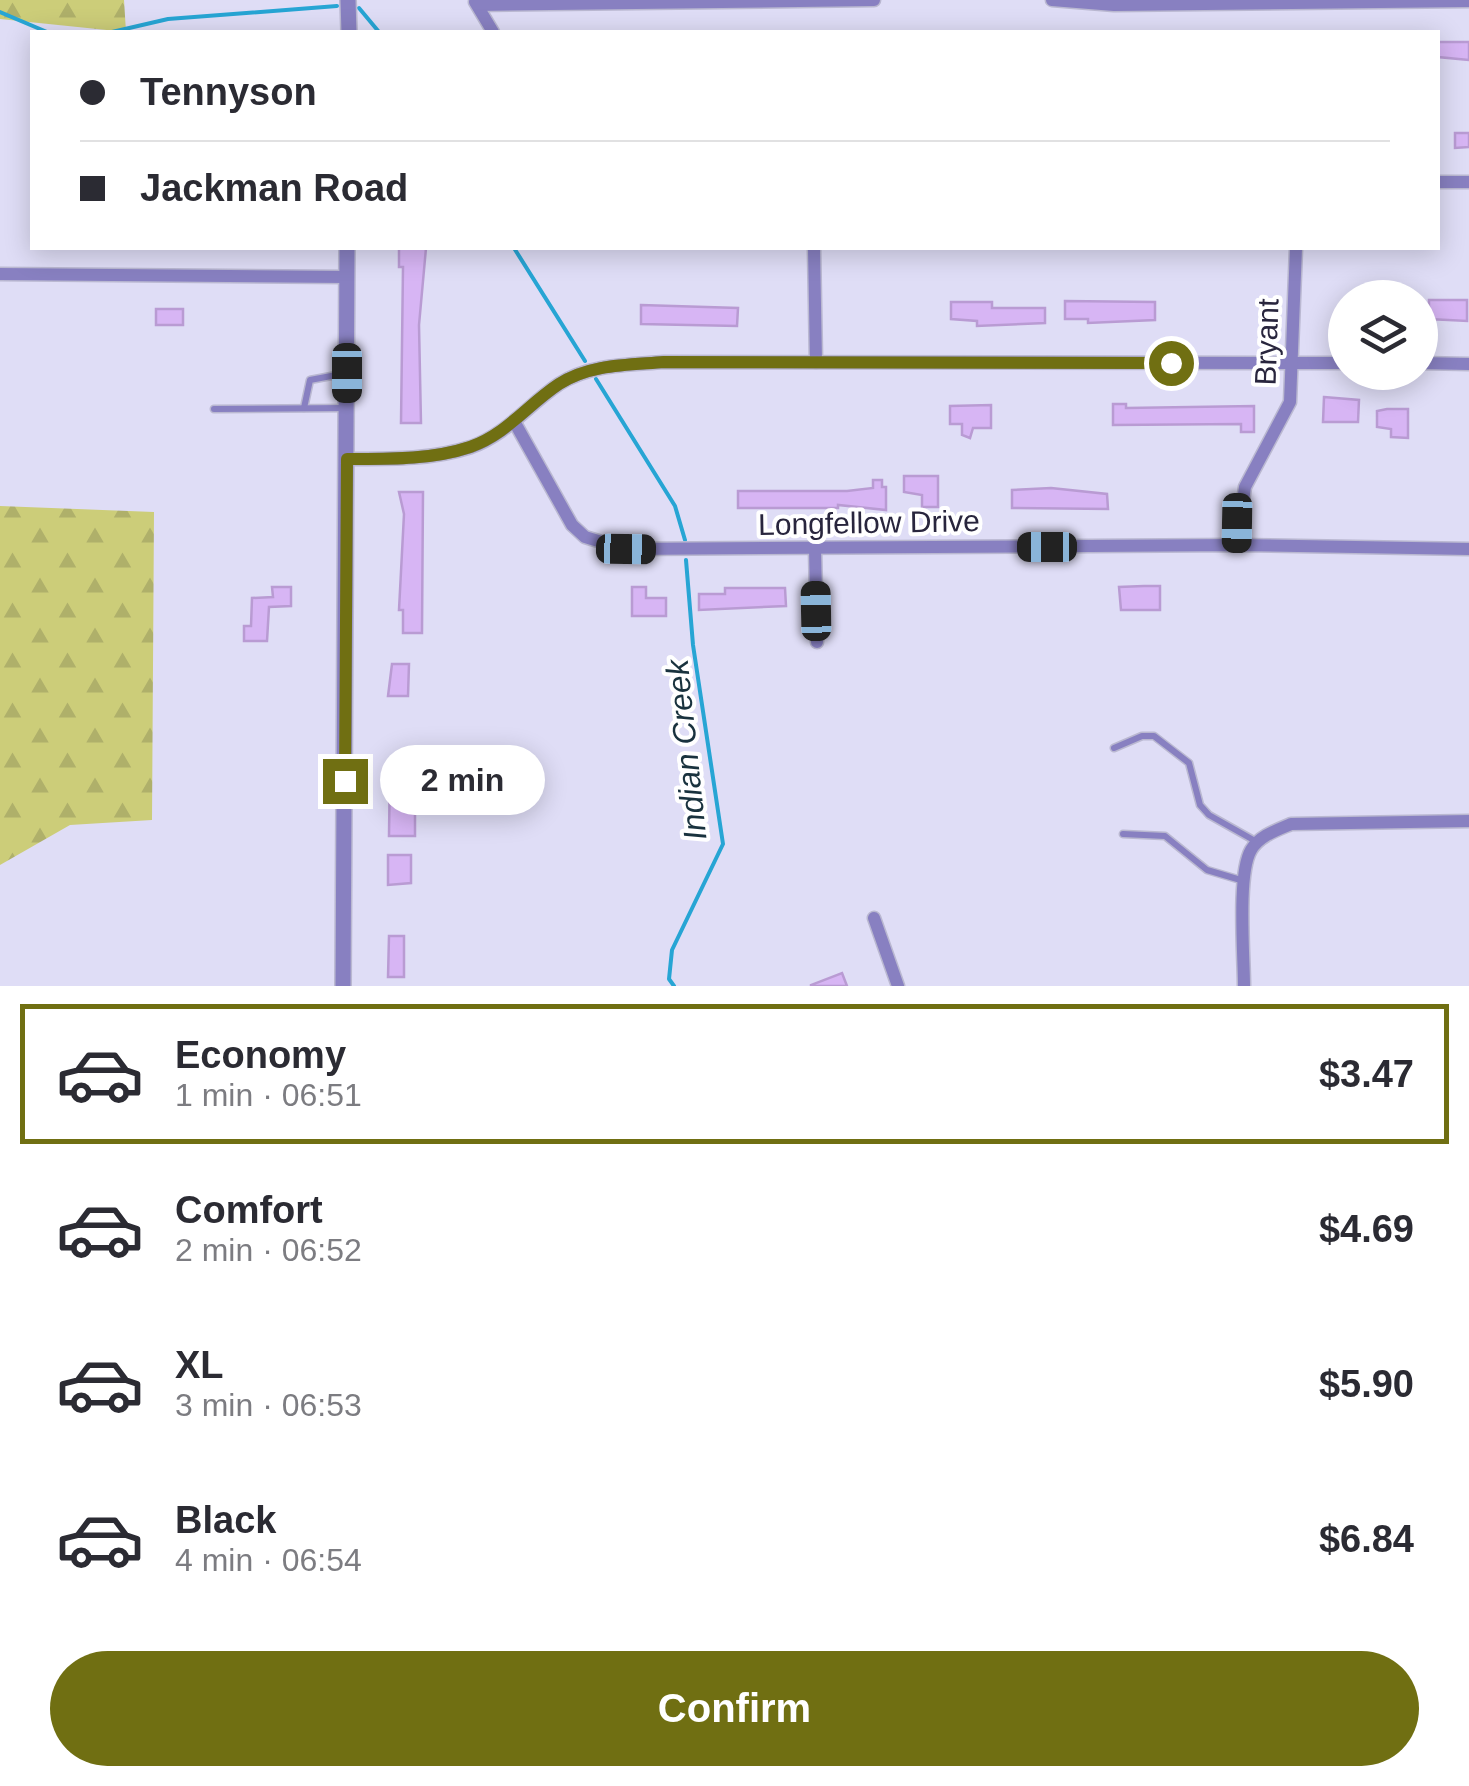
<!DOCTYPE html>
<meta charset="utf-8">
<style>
body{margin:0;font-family:Helvetica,sans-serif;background:#f7f7f7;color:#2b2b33;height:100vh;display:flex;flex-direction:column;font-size:38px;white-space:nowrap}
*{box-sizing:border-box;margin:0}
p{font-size:32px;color:#7c7c81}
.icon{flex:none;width:55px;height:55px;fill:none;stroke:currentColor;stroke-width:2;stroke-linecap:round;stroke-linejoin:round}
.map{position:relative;height:986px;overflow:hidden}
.sheet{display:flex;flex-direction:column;background:#fff;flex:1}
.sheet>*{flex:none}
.hud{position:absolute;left:30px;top:30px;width:1410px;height:220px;border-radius:0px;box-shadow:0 5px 25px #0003;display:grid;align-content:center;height:220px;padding:0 50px;background:#fff}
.buttons{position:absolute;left:1328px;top:280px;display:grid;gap:20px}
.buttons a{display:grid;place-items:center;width:110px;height:110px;border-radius:50%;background:#fff;box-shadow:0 5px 25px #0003;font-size:50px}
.end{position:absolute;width:45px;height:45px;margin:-22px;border:12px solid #706f12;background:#fff;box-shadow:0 0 0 5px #fff}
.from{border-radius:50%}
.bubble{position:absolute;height:70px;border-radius:35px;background:#fff;box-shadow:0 5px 25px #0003;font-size:32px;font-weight:800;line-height:70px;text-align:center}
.car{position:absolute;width:30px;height:60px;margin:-30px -15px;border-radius:12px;box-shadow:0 0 8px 2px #0007;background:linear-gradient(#222 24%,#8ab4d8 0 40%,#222 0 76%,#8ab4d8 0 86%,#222 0)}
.hud b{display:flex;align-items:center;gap:35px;height:95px;font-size:38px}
.hud b+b{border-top:2px solid #e1e1e2}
.hud i{width:25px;height:25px;background:#2b2b33}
ul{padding:18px 0 0;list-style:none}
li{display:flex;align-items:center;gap:30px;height:140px;margin:0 20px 15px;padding:0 30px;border:5px solid transparent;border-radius:0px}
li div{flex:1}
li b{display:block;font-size:38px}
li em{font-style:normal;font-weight:800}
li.active{border-color:#706f12}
li>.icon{width:90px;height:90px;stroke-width:1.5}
.cta{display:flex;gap:20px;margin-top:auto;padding:20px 50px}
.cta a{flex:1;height:115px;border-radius:60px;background:#706f12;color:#fff;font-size:40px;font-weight:800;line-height:115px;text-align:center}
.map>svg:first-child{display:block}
</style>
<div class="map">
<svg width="1469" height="986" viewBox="0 0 1469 986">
<defs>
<pattern id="forest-firs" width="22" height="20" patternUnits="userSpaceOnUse" patternTransform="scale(2.5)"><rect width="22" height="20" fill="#cccd79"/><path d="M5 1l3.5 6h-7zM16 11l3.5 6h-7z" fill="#afb06a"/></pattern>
</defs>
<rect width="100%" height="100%" fill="#dfddf6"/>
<g fill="url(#forest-firs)">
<polygon points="0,0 124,0 126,32 0,19"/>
<polygon points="0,506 154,512 152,820 70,825 0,865"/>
</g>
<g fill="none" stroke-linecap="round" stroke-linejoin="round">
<g stroke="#27a5d4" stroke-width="4">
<polyline points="359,8 379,32"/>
<polyline points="0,12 47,32"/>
<polyline points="112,32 168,19 337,6"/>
<polyline points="514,248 585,361"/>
<polyline points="596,379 675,506 685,540"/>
<polyline points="674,986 669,979 672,950 723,844 693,645 686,560"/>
</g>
</g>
<g fill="#d7b5f4" stroke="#b99bd3" stroke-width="2.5">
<polygon points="1438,42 1469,42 1469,60 1438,57"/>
<polygon points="1455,133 1469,133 1469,147 1455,148"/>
<polygon points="399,248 426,248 419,325 421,423 401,423 403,267 399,267"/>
<polygon points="1429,300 1467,300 1467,321 1429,319"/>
<polygon points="1065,301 1155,302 1155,320 1088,323 1088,319 1065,319"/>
<polygon points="951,302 992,302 992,308 1045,308 1045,323 977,326 977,321 951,319"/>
<polygon points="641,305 738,308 737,326 641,324"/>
<rect x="156" y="309" width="27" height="16"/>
<polygon points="1324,397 1359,400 1358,422 1323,422"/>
<polygon points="1113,404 1126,404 1126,408 1254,406 1254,432 1241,432 1241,424 1113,425"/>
<polygon points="991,405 991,428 973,428 970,438 962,435 962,424 950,424 950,406"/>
<polygon points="1387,409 1408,409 1408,438 1391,437 1391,429 1377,427 1377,411"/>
<polygon points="904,476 938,476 938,507 922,507 922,495 904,492"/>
<polygon points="873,480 882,480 882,487 886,487 886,510 838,505 838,508 738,508 738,491 847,491 873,488"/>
<polygon points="1051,488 1107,494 1108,509 1012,508 1012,490"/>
<polygon points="399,492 423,492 422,633 403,633 403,610 399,610 404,514"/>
<polygon points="1144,586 1160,586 1160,610 1121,610 1119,587"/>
<polygon points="272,587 291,587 291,606 269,607 267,641 244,641 244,626 251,626 252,598 273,597"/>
<polygon points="632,587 646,587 646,598 666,598 666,616 632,616"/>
<polygon points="725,588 785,588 786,606 699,610 699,594 725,594"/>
<polygon points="392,664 409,664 408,696 388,696"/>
<polygon points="390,764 412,765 412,775 407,775 406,802 415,802 415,836 389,836"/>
<polygon points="388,855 411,855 411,883 388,885"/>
<polygon points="389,936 404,936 404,977 388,977"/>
<polygon points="842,973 847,986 811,986 811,985"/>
</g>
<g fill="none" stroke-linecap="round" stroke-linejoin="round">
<defs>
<g id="service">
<polyline points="304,408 310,380 347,373"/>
<polyline points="214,409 346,408"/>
<polyline points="1114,748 1142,736 1154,736 1189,763 1200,805 1209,815 1257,842"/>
<polyline points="1123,834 1165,836 1207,870 1244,881"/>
</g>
<g id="minor">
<polyline points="1052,0 1114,5 1469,1"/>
<polyline points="475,2 493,32"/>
<polyline points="478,5 874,0"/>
<polyline points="1438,182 1469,182"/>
<polyline points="814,248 816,362"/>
<polyline points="0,274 347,277"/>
<polyline points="1420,363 1469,364"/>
<polyline points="515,423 572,525 585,537 625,549 1237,545 1469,549"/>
<path d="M347,459C388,459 431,460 471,447C507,434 528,405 559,384C590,364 628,365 664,362L1345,363"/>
<polyline points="1237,545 1245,487 1290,402 1296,248"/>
<polyline points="815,549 817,642"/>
<polyline points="874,918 898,986"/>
<path d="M1244,986C1244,956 1237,874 1251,850C1259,836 1277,830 1291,824L1469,821"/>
</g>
<g id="tertiary">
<polyline points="348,0 349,32"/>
<polyline points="343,986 347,248"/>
</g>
</defs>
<use href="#service" stroke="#bab8d1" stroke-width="9"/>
<use href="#minor" stroke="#bab8d1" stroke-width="15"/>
<use href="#tertiary" stroke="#bab8d1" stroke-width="18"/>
<use href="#service" stroke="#8880c1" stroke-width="6"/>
<use href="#minor" stroke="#8880c1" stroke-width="12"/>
<use href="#tertiary" stroke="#8880c1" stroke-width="15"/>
</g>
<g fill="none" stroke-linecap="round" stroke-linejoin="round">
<path stroke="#706f12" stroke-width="12" d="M345,781L347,459C388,459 431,460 470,447C507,434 527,405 559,384C590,364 628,365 664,362L1171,363"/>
</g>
<g text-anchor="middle" stroke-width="8" stroke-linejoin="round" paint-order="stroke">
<g font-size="30" fill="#28253d" stroke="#fff">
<text transform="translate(1267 342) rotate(-88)" y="10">Bryant</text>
<text transform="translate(869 523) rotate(-1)" y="10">Longfellow Drive</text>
</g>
<g font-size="32" font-style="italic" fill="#19323e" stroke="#fff">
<text transform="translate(686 750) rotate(-96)" y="11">Indian Creek</text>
</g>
</g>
</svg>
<div class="buttons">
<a><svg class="icon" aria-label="layers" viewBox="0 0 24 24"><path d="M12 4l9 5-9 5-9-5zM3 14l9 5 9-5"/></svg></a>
</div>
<i class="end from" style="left:1171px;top:363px"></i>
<i class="end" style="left:345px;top:781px"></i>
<div class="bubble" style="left:380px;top:745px;width:165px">2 min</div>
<i class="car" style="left:347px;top:373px;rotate:180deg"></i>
<i class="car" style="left:1237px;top:523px;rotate:181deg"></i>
<i class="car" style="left:1047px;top:547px;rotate:270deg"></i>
<i class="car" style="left:626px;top:549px;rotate:91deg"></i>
<i class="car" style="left:816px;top:611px;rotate:359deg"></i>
<div class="hud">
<b><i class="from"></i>Tennyson</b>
<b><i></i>Jackman Road</b>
</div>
</div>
<section class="sheet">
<ul>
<li class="active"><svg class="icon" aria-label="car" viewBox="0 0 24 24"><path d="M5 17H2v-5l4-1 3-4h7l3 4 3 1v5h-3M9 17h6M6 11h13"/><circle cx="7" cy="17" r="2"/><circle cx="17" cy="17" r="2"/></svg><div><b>Economy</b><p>1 min · 06:51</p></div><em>$3.47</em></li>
<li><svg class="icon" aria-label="car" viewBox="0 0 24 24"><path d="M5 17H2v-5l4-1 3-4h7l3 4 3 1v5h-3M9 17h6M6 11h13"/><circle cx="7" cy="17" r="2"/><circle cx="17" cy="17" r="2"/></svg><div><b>Comfort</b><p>2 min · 06:52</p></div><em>$4.69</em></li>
<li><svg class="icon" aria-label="car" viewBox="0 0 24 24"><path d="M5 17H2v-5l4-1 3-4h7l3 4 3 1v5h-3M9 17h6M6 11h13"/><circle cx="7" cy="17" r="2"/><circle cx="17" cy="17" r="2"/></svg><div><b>XL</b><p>3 min · 06:53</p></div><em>$5.90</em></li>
<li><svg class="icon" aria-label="car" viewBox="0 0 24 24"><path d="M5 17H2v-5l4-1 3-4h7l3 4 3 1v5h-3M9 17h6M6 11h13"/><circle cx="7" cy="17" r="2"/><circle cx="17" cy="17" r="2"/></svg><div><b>Black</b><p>4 min · 06:54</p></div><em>$6.84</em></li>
</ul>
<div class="cta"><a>Confirm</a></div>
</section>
